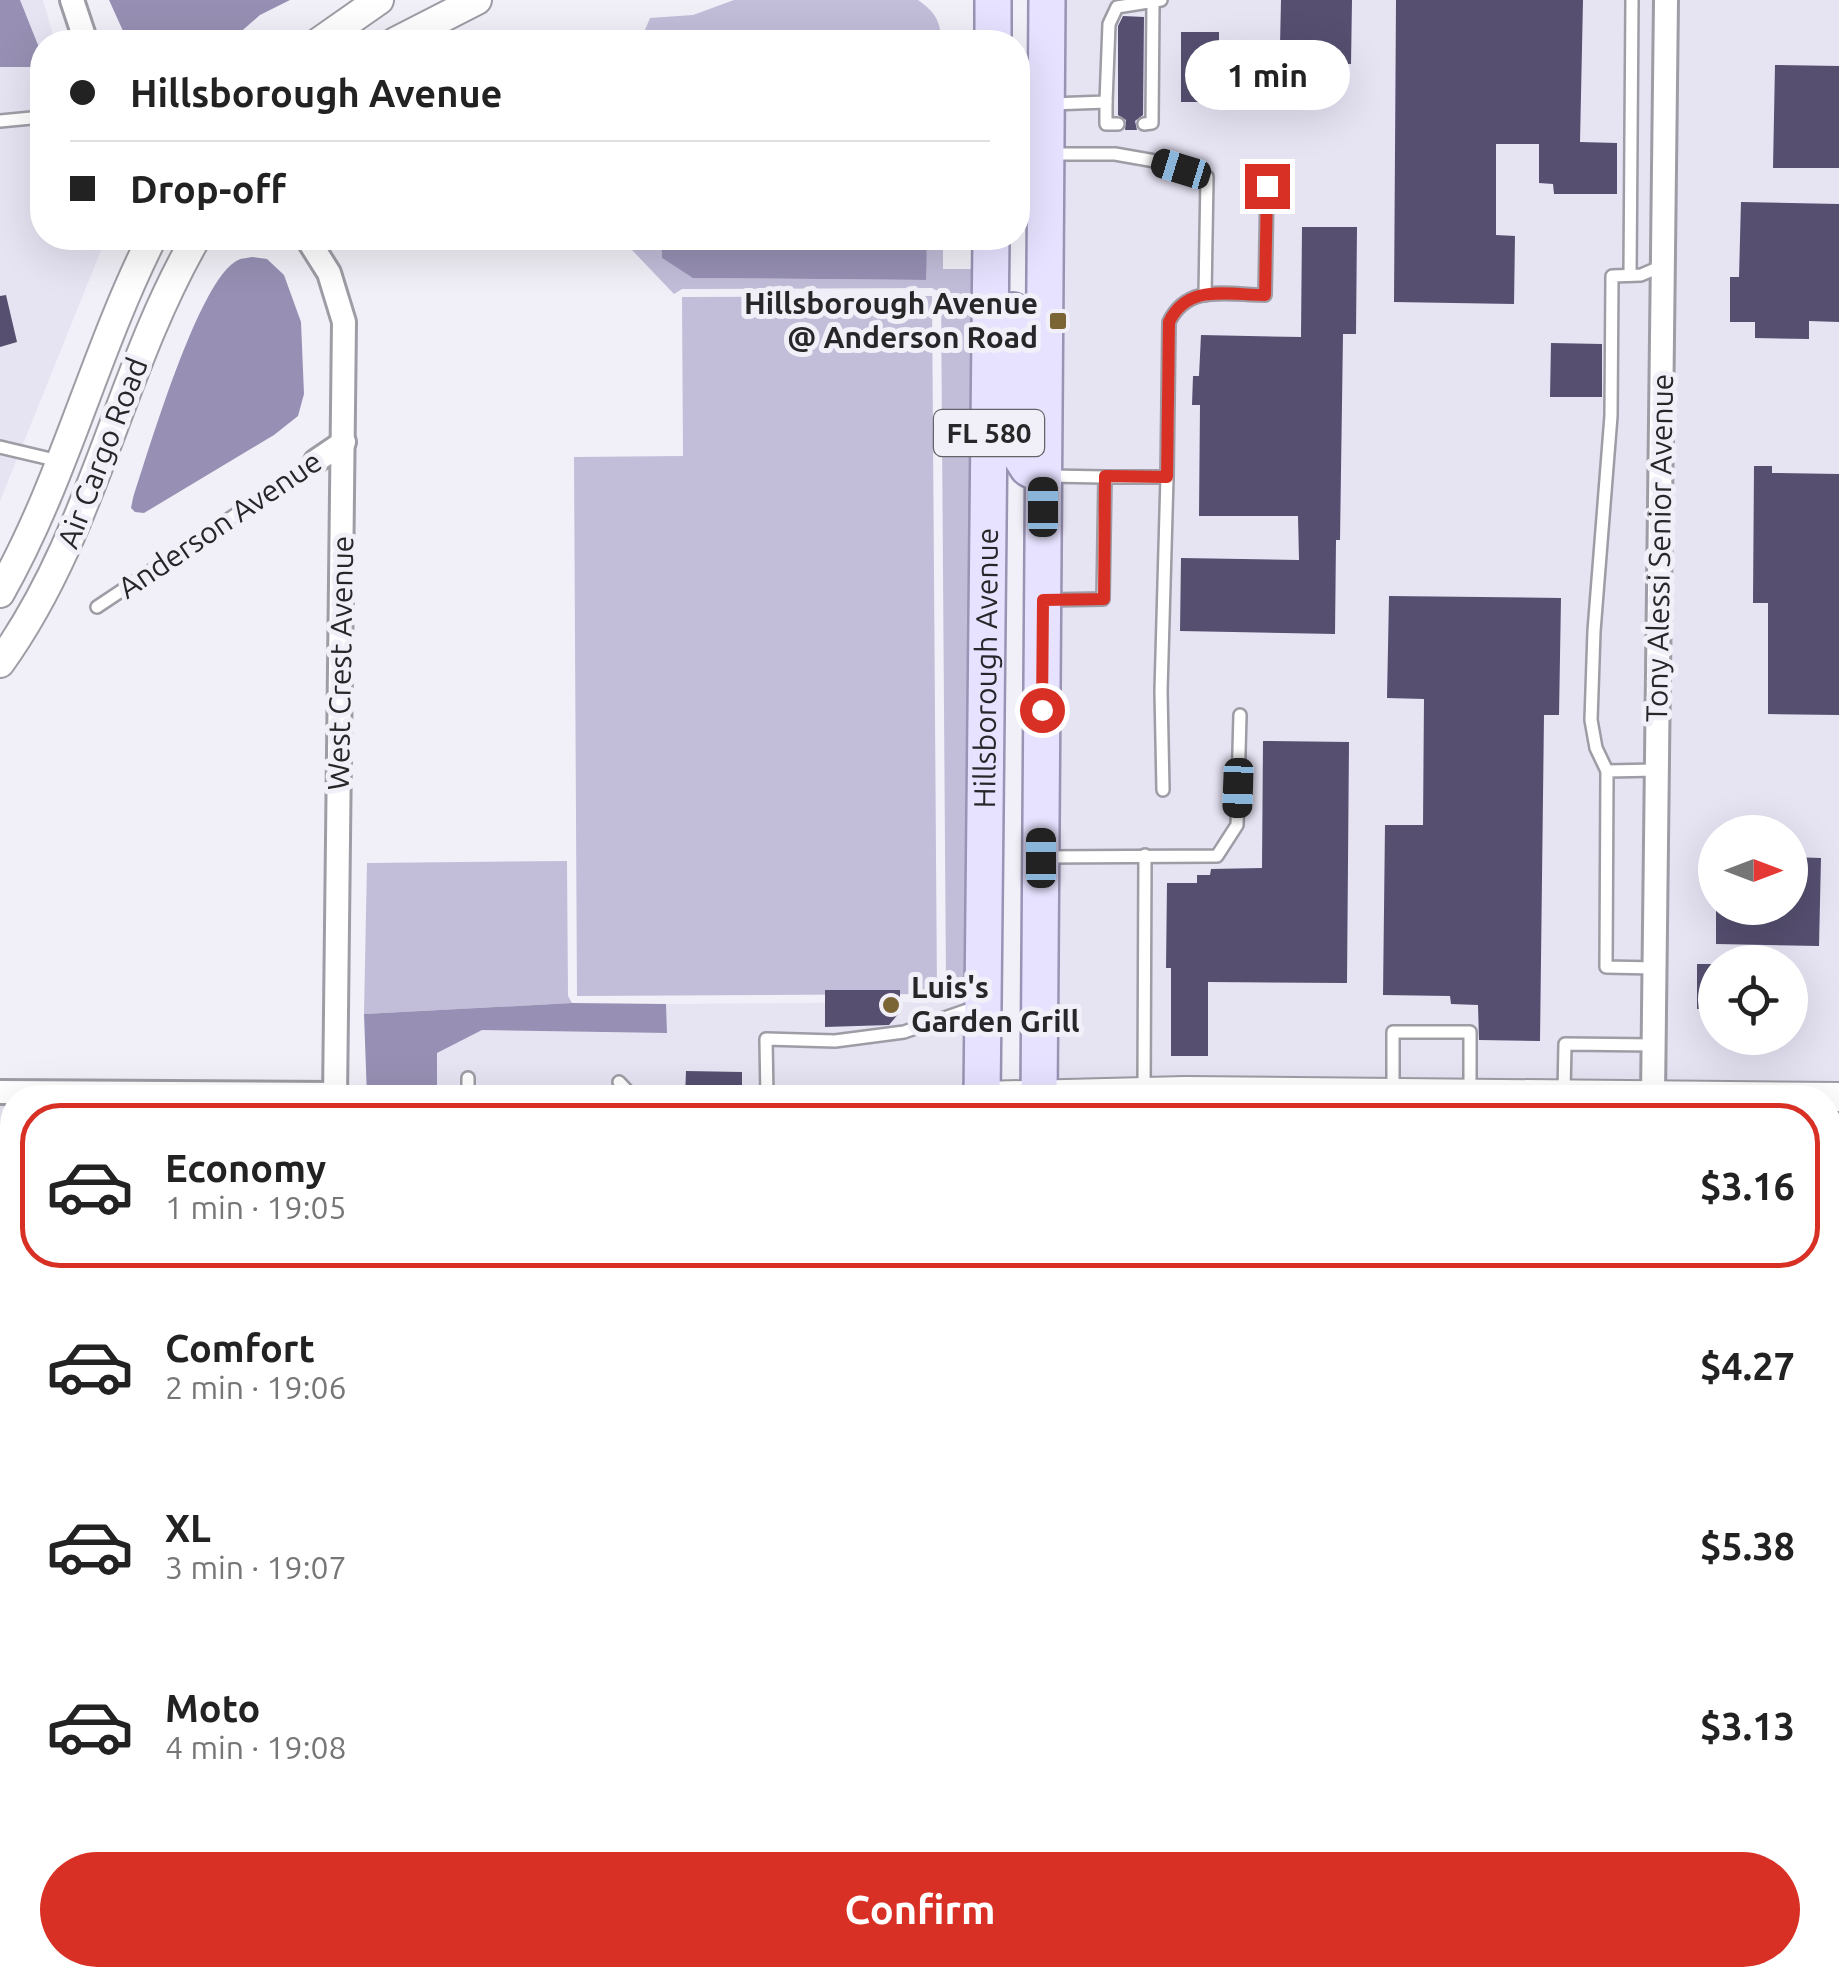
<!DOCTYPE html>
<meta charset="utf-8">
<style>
body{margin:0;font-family:Ubuntu,sans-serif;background:#f6f6f6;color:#222;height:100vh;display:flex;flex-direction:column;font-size:38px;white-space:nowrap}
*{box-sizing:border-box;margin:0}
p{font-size:32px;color:#767676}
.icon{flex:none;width:55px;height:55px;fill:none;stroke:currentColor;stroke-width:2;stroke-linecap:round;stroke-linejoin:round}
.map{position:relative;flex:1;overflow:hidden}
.drawer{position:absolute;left:0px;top:1085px;width:1840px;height:902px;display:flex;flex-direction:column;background:#fff;border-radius:40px 40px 0 0;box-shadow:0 10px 40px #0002}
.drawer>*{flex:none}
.banner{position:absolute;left:30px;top:30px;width:1000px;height:220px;border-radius:40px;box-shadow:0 10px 40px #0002;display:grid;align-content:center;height:220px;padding:0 40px;background:#fff}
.needle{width:65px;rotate:90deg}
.controls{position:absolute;left:1698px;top:815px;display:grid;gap:20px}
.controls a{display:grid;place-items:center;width:110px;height:110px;border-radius:50%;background:#fff;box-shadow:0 10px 40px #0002;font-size:50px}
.end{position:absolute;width:45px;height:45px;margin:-22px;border:12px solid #d93025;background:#fff;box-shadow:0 0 0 5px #fff}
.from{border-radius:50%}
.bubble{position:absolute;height:70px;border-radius:35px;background:#fff;box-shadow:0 10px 40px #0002;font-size:32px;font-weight:600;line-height:70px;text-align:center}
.car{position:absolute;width:30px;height:60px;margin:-30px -15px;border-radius:12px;box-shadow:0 0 8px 2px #0007;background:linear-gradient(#222 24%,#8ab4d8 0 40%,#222 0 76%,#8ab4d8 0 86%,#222 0)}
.banner b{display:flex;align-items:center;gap:35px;height:95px;font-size:38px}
.banner b+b{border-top:2px solid #e0e0e0}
.banner i{width:25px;height:25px;background:#222}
ul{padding:18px 0 0;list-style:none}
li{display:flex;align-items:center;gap:30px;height:165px;margin:0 20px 15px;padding:0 20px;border:5px solid transparent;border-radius:40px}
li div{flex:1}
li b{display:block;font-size:38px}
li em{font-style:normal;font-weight:600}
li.selected{border-color:#d93025}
li>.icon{width:90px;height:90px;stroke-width:1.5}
.button{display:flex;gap:20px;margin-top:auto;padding:20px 40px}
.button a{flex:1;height:115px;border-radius:60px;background:#d93025;color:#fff;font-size:40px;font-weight:600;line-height:115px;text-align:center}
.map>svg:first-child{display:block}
</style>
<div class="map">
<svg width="1839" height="1987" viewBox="0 0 1839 1987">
<rect width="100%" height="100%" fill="#f1f0f8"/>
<g fill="#e6e3f3" fill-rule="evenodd">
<polygon points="0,0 43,0 55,42 42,42 42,238 106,238 0,501"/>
<polygon points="1064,0 1655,0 1643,1086 1055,1085"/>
<path d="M1677,0H1839V1087L1664,1086ZM1715,832H1790V908H1715ZM1715,962H1790V1038H1715Z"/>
<polygon points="964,983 962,1097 437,1097 437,1053 481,1030 666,1033 666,1004 937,1002 945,997 946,984"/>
<polygon points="0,1101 12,1101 12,1757 0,1759"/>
<polygon points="1828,1134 1839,1134 1839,1987 1391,1987 1391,1975 1828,1975"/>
<polygon points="12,1777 12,1975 314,1975 313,1987 0,1987 0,1778"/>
<rect x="335" y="1975" width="614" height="12"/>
<rect x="1048" y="1975" width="334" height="12"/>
</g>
<g fill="#c2bdd9">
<path d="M734,0H918C935,12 941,21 941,42H640L650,18L693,15Z"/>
<polygon points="632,238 661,238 662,258 694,278 925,280 927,238 943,238 943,269 975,269 964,983 946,984 941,293 932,288 682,289 674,294 631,249"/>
<polygon points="932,296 937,994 577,996 574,457 683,456 682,297"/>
<polygon points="567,861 568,996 572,1003 364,1014 367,863"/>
<polygon points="1828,1846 1839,1846 1839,1987 1512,1987 1511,1975 1828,1975"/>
</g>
<g fill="#9790b4">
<polygon points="0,0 20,0 42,55 37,67 0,67"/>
<polygon points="109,0 290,0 260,15 229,42 128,42"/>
<polygon points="661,238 927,238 926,280 693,278 662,258"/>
<path d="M253,257L267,259L284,275L301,322L304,394L298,416L274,435L144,513L135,512L131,508L133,498C148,453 199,278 238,260C242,258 248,258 253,257Z"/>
<polygon points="572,1003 666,1004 667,1033 482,1030 437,1053 437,1097 367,1097 364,1014"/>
</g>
<g fill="#564f70">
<polygon points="1281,0 1352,0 1351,64 1285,63 1286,46 1280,46"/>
<polygon points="1396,0 1583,0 1580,142 1617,143 1617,194 1554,194 1553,184 1539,183 1539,144 1496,144 1496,235 1515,236 1514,304 1394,302"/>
<polygon points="1123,16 1144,17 1143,115 1135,121 1137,130 1125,130 1126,120 1118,115 1118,26"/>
<rect x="1181" y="32" width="38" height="70"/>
<polygon points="1775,65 1839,66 1839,168 1773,168"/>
<polygon points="1741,202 1839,204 1839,322 1809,321 1809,339 1755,338 1755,322 1730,322 1730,277 1739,277"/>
<polygon points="1302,227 1357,227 1356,334 1343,334 1340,540 1336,540 1335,634 1180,631 1181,558 1299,560 1298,516 1199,516 1200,405 1192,405 1193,376 1199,376 1201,335 1301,337"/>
<polygon points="6,295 17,342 0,347 0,296"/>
<polygon points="1551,343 1602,344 1602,397 1550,397"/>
<polygon points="1754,466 1772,466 1772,473 1839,474 1839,715 1768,714 1768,603 1753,603"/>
<polygon points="1389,596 1561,598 1559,715 1544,715 1540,1041 1479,1040 1478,1005 1451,1004 1450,996 1383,995 1385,825 1423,825 1424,699 1387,698"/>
<polygon points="1263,741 1349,742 1347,983 1208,982 1208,1056 1171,1056 1171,968 1166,968 1167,883 1197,883 1197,875 1210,875 1211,869 1262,868"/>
<polygon points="1790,857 1821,858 1819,946 1716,944 1716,908 1790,908"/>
<rect x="1697" y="964" width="18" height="45"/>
<polygon points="825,990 900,990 900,1012 889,1025 825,1027"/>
<polygon points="686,1071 742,1072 742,1098 685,1098"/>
</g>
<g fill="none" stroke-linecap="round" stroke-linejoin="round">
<defs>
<g id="service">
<polyline points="1106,102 1106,124 1118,124"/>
<polyline points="1051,104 1106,102 1109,24 1117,7 1161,0"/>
<polyline points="0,121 42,117"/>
<polyline points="1144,124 1152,123 1153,3"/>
<polyline points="1050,154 1115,154 1155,161 1207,177 1205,295"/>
<polyline points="1630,275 1632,0"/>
<polyline points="0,447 59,461"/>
<polyline points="1049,476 1105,477"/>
<path d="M1047,600L1103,599L1105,477H1167L1169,322C1188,283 1228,295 1265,295L1267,186"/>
<polyline points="97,607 316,461"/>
<polyline points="1607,771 1596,748 1591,720 1594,631 1611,416 1612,276 1641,275 1662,266"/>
<polyline points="1163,790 1161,691 1167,477"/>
<polyline points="1043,857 1217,856 1237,825 1240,715"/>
<polyline points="1655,968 1606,967 1607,771 1657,770"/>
<polyline points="619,1082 634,1098"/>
<polyline points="1144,1092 1145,855"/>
<polyline points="1564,1092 1565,1044 1654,1045"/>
<polyline points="1393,1093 1393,1032 1470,1032 1470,1094"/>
<polyline points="468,1098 468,1078"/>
<polyline points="767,1098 766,1039 835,1041 904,1032 979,1006"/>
<polyline points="0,1151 12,1151"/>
<polyline points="1828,1202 1839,1202"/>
<polyline points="7,1767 4,1602 12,1590"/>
<polyline points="1110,1975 1110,1983 1170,1984 1185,1975"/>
<polyline points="595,1985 762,1987"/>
<polyline points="380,1987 380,1975"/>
<polyline points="885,1987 885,1975"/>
</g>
<g id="minor">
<polyline points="72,0 86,42"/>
<polyline points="307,238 329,273 344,322 335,1098"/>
<polyline points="316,461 344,442"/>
<polyline points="0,1092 335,1094"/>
<polyline points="1653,1096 1666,0"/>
<polyline points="0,1768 12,1766"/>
<polyline points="324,1987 324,1975"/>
</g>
<g id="tertiary">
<polyline points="319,42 379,0"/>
<polyline points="395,42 477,0"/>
<path d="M0,593C64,480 94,353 152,238"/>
<path d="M0,663C94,532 117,375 196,238"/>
<polyline points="982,1096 1185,1091 1839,1097"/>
</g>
<g id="primary">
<polyline points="993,42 993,0"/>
<polyline points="1013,311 1016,430 1021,457 1028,468 1043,476"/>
<path id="s1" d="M982,1098L991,238"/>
<polyline points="1039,1098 1047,0"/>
<polyline points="978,1987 978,1975"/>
<polyline points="1031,1987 1031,1975"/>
</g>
</defs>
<use href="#service" stroke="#9e9ca4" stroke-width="16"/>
<use href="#minor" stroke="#9e9ca4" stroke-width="28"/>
<use href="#tertiary" stroke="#9e9ca4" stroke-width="32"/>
<use href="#primary" stroke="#9993b4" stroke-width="40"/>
<use href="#service" stroke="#fff" stroke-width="11"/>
<use href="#minor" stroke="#fff" stroke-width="22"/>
<use href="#tertiary" stroke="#fff" stroke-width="28"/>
<use href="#primary" stroke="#e7e2ff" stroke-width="35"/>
</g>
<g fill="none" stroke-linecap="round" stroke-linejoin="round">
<path stroke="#d93025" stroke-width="12" d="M1042,710L1043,600L1104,599L1105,476L1167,477L1169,322C1188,283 1228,295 1265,295L1267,186"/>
</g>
<g fill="#7c6535" stroke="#f1f0f8" stroke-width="4">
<rect x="1048" y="311" width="20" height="20" rx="5"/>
<circle cx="891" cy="1005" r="10"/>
</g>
<g text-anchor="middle" stroke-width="10" stroke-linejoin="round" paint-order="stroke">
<rect fill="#f1f0f8" stroke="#646367" stroke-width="2.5" x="934" y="410" width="110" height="46" rx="8"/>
<g font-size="28" font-weight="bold" fill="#272629">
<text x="989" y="443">FL 580</text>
</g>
<g font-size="30" font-weight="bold" fill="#272629" stroke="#f1f0f8" text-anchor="end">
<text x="1038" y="314">Hillsborough Avenue<tspan x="1038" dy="34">@ Anderson Road</tspan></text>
<text x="911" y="998" text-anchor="start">Luis's<tspan x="911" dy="34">Garden Grill</tspan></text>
</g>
<g font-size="30" fill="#272629" stroke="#f1f0f8">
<text transform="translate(103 453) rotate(-69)" y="10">Air Cargo Road</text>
<text transform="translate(220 525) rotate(-34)" y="10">Anderson Avenue</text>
<text transform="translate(1660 548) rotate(-89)" y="10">Tony Alessi Senior Avenue</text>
<text transform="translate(341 663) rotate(-89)" y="10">West Crest Avenue</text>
<text dy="10" stroke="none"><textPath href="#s1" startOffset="430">Hillsborough Avenue</textPath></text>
</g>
</g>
</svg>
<div class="controls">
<a><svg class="needle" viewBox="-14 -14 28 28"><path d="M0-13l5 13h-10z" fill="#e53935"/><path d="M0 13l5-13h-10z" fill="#767676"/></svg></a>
<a><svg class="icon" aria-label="locate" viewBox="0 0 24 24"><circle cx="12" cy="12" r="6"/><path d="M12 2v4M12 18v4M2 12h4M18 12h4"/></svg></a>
</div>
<i class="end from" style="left:1042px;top:710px"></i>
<i class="end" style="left:1267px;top:186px"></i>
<div class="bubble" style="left:1185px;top:40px;width:165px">1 min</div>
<i class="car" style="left:1181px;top:169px;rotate:287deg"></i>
<i class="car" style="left:1043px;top:507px;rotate:0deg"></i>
<i class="car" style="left:1238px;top:788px;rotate:182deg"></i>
<i class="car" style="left:1041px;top:858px;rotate:0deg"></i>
<div class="banner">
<b><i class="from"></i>Hillsborough Avenue</b>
<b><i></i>Drop-off</b>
</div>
<section class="drawer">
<ul>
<li class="selected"><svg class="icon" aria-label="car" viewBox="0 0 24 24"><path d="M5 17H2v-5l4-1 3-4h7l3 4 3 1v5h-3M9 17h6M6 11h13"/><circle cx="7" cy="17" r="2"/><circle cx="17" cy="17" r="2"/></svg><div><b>Economy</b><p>1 min · 19:05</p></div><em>$3.16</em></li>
<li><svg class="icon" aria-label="car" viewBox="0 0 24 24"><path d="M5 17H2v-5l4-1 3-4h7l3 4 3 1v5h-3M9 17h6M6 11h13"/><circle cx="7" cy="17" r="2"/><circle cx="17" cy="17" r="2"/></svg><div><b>Comfort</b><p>2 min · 19:06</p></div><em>$4.27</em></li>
<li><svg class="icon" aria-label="car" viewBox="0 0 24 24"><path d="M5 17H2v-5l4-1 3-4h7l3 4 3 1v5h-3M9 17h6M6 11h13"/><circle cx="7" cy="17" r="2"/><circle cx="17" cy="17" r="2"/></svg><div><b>XL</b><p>3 min · 19:07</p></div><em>$5.38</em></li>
<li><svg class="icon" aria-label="car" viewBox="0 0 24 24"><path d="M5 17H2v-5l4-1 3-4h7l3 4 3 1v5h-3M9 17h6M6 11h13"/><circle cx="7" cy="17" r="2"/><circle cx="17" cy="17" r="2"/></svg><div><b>Moto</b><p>4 min · 19:08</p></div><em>$3.13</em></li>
</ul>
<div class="button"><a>Confirm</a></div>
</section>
</div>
